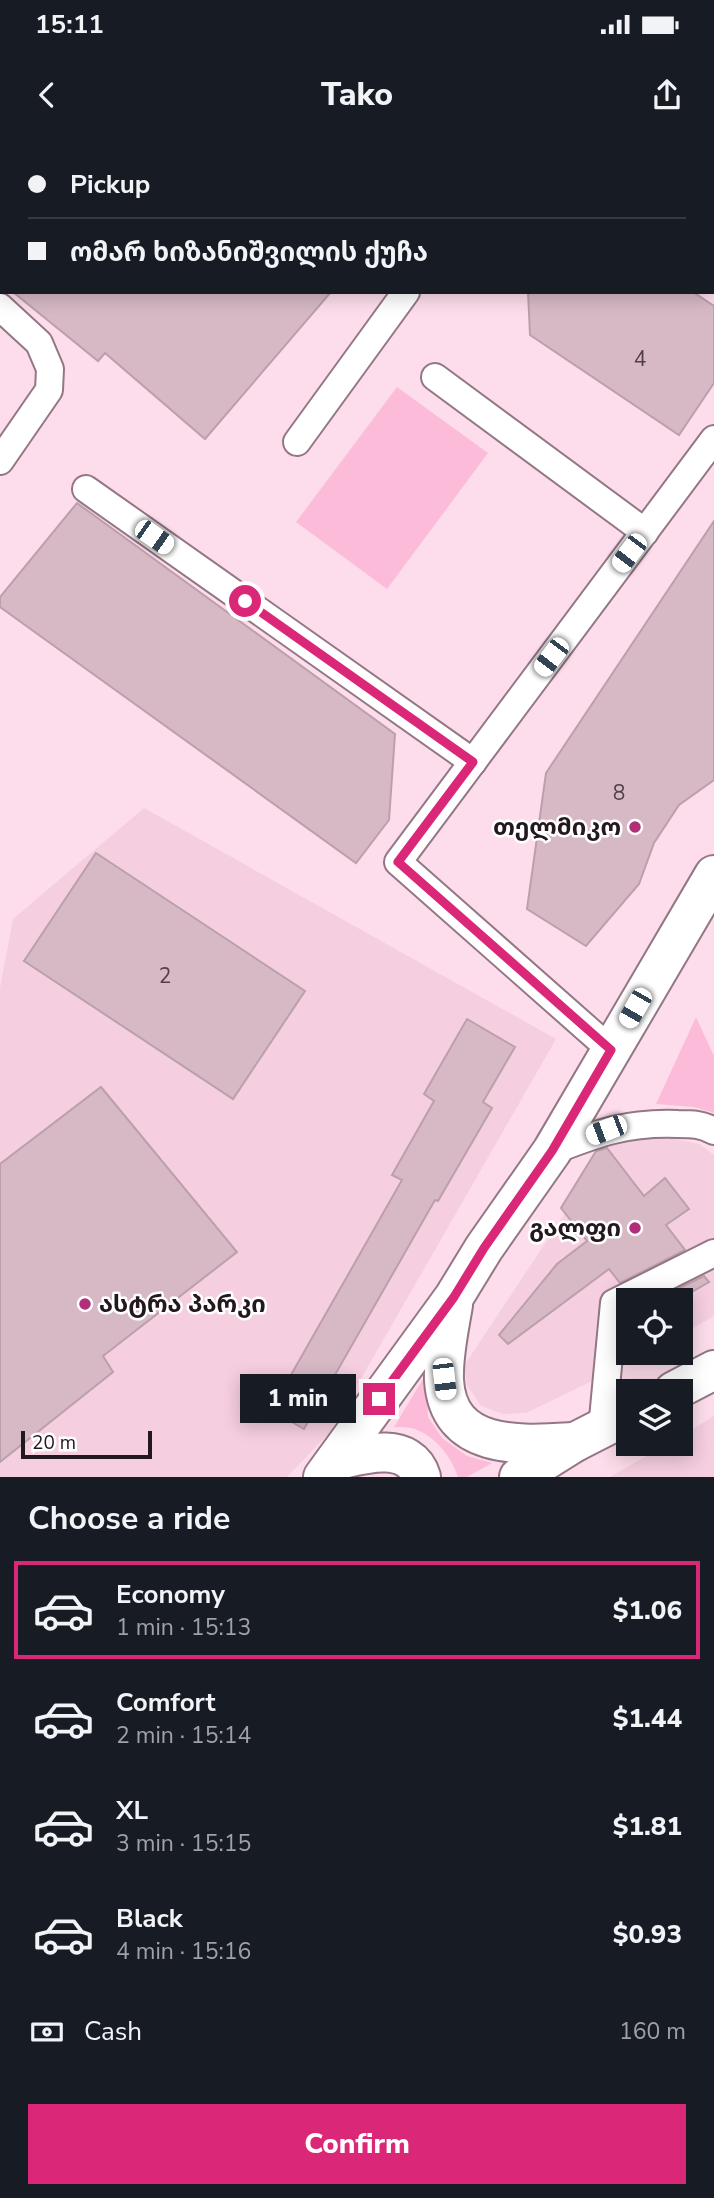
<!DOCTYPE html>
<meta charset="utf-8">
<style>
body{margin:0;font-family:"Nunito Sans","Noto Sans Georgian",sans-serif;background:#20242c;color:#f1f3f6;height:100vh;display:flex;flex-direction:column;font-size:26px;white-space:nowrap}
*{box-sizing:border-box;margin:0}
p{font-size:23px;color:#9ea1a6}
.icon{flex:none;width:38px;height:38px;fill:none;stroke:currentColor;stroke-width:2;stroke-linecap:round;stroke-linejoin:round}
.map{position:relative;height:1337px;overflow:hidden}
.sheet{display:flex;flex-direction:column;background:#171b24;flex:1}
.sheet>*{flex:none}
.guide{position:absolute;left:0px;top:0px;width:714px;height:154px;box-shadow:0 4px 18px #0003;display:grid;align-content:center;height:154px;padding:0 28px;background:#171b24}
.fabs{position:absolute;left:616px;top:1148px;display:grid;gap:14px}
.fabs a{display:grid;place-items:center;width:77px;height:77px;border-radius:0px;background:#171b24;box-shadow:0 4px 18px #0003;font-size:35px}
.scale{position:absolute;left:21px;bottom:18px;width:131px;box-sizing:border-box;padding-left:7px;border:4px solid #23181d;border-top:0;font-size:19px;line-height:24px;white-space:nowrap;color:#23181d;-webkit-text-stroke:5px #fff;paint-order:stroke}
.end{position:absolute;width:32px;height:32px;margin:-16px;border:9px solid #db2777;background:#fff;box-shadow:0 0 0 4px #fff}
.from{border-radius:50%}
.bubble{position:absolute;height:49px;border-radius:0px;background:#171b24;box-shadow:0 4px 18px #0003;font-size:23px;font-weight:800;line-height:49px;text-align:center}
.car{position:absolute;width:21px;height:42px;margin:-21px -10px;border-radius:9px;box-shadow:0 0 5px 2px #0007;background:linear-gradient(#fff 24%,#345 0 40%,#fff 0 76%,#345 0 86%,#fff 0)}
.guide b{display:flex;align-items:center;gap:24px;height:66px;font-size:26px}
.guide b+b{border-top:2px solid #363941}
.guide i{width:18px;height:18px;background:#f1f3f6}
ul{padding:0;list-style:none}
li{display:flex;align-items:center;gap:21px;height:98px;margin:0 14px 10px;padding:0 14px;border:4px solid transparent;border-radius:0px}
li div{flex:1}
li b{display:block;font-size:26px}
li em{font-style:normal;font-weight:800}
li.selected{border-color:#db2777}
li>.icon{width:63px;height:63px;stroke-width:1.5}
h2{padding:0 28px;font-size:32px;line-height:84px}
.pay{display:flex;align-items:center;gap:18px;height:77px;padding:0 28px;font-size:26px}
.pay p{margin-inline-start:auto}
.primary-button{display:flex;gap:14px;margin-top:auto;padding:14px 28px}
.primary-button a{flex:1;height:80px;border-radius:0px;background:#db2777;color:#fff;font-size:28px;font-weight:800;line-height:80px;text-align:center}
.status{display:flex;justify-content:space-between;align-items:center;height:49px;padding:0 35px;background:#171b24;direction:ltr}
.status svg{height:19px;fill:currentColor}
header{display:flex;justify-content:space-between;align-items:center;height:91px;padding:0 28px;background:#171b24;font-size:32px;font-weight:800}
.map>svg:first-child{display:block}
</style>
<div class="status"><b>15:11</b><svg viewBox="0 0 49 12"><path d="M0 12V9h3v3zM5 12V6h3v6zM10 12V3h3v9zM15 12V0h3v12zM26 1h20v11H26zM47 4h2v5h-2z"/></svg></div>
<header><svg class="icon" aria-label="back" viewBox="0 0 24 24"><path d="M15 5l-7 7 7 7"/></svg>Tako<svg class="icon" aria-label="share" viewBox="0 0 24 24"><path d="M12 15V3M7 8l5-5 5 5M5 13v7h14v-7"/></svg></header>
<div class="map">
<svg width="714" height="1337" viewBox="0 0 714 1337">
<rect width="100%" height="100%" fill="#fdddeb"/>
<g fill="#f5cedf">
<polygon points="144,668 556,899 331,1291 287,1337 0,1337 0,848 13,779"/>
<polygon points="637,991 699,1004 714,1015 714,1176 681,1195 681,1160 628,1160 628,1213 650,1213 526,1273 503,1274 481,1266 467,1245 464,1226 610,1005"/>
<polygon points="714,1276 714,1337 610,1337 667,1304 681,1304 681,1296"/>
</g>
<g fill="#fcbcd9">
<polygon points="397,247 488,313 387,449 296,382"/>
<polygon points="696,877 714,916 714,973 694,967 656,964"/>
<path d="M426,1234L428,1277L442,1298L467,1316L492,1323L467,1337H458C451,1317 438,1299 417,1290C411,1287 402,1287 394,1287Z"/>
</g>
<g fill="#d7b9c6" stroke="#bc9fac" stroke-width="2">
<polygon points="13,152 331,152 205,299 105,213 98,221"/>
<polygon points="528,152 693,152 714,166 714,243 679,295 530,195"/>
<polygon points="77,363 395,594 389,680 356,723 0,467 0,457"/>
<polygon points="714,381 714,640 679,665 654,703 639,744 586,806 527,769 546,633"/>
<polygon points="96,713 305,851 233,959 24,821"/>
<polygon points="467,879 515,907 483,962 492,968 438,1061 435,1060 304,1289 271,1270 402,1040 392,1035 434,961 424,954"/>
<polygon points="101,947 237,1112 103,1216 113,1232 0,1322 0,1024"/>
<polygon points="607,1008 644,1056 665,1038 689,1069 666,1085 685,1110 620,1143 609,1129 508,1204 499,1195 557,1124 587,1101 561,1068 596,1011"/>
<polygon points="704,1136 709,1142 678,1160 655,1160"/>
</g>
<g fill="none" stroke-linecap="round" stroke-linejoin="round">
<defs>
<g id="lane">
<polyline points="97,2 98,0"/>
<polyline points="401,2 403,0"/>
<polyline points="516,2 517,0"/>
<polyline points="0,167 39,203 50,229 49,250 0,321"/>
<polyline points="435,237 645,392"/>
<polyline points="297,302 406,152"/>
<polyline points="86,349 473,622"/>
<polyline points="611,910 398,722 714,299"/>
<path d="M552,1011C598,993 627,982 678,984C692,984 702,984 714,991"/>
<polyline points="602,1289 614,1163 714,1113"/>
</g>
<g id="primary">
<path d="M453,1165C449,1189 443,1215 444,1240C448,1312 523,1305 575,1302"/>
<polyline points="674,1251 714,1230"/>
<path d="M335,1321C362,1314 410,1300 421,1337"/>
<polyline points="323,1337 454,1157 484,1108 552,1011 714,735"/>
<polyline points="519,1337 575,1302 628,1275"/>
</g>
</defs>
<use href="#lane" stroke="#937784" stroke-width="30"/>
<use href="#primary" stroke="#937784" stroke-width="42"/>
<polyline stroke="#b299a4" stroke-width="4.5" stroke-dasharray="7 3.5" stroke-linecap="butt" points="712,0 714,2"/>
<use href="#lane" stroke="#fff" stroke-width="26"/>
<use href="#primary" stroke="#fff" stroke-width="38"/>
</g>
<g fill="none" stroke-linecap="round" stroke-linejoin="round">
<polyline stroke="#db2777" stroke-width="9" points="245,461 473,622 398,722 611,910 552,1011 484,1108 454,1157 379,1259"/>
</g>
<g fill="#b12f7a" stroke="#fff" stroke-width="2.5">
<circle cx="635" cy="687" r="7"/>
<circle cx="635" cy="1088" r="7"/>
<circle cx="85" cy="1164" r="7"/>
</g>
<g text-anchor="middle" stroke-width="5" stroke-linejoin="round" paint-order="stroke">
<g font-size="21" fill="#504047">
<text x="640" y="226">4</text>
<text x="619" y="660">8</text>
<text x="165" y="843">2</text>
</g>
<g font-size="24" font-weight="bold" fill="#23181d" stroke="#fff" text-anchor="end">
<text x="621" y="695">თელმიკო</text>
<text x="621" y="1096">გალფი</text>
<text x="99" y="1172" text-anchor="start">ასტრა პარკი</text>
</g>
</g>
</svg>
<div class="fabs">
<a><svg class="icon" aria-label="locate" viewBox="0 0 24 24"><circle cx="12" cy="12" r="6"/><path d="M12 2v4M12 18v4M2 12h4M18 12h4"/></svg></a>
<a><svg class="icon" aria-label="layers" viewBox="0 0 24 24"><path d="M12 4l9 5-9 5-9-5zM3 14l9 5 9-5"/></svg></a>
</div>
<div class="scale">20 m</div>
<i class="end from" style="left:245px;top:461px"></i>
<i class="end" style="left:379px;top:1259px"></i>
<div class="bubble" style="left:240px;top:1234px;width:116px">1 min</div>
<i class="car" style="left:154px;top:397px;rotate:125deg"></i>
<i class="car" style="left:629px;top:413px;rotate:217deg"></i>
<i class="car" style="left:551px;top:517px;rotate:217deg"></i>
<i class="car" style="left:635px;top:868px;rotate:210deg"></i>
<i class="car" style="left:606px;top:990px;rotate:249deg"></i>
<i class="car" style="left:444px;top:1239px;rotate:173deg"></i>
<div class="guide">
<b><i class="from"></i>Pickup</b>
<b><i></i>ომარ ხიზანიშვილის ქუჩა</b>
</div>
</div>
<section class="sheet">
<h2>Choose a ride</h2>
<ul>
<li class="selected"><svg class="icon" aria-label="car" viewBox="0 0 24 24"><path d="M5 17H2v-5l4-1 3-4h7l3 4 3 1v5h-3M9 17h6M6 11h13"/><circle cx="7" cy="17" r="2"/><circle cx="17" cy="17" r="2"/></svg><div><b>Economy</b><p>1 min · 15:13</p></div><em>$1.06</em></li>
<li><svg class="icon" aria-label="car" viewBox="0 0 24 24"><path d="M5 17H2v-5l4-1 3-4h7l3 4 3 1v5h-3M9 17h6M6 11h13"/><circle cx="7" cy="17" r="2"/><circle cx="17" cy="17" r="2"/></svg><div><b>Comfort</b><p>2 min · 15:14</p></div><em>$1.44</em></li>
<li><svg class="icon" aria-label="car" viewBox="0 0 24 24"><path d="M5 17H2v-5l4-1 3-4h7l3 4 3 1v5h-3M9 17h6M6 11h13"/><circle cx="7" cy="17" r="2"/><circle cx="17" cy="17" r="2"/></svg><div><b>XL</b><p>3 min · 15:15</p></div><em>$1.81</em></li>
<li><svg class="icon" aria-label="car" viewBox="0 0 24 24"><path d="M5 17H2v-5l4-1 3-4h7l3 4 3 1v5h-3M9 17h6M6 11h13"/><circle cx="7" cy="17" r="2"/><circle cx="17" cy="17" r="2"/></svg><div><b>Black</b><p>4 min · 15:16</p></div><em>$0.93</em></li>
</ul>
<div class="pay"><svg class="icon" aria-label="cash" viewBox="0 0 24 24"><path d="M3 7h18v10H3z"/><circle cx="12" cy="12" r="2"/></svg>Cash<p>160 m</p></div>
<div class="primary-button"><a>Confirm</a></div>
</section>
